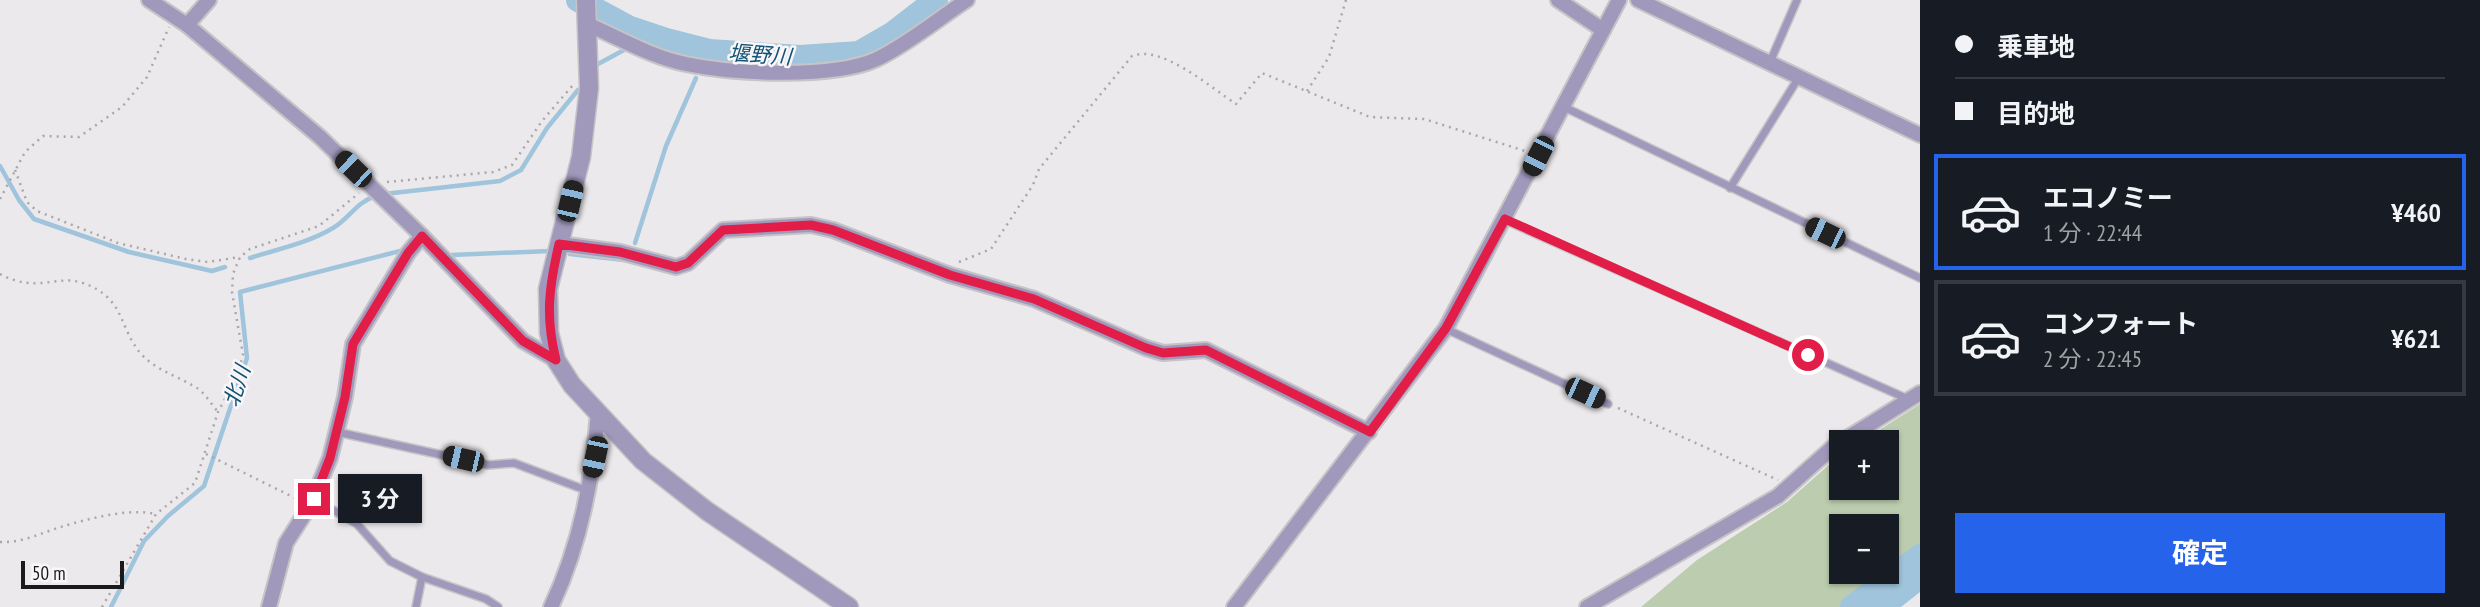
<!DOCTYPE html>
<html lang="ja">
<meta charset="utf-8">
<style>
body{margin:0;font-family:"PT Sans Narrow","Noto Sans JP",sans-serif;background:#20242c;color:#f1f3f6;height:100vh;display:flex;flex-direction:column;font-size:26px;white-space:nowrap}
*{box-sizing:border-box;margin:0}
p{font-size:23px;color:#9ea1a6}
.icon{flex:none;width:38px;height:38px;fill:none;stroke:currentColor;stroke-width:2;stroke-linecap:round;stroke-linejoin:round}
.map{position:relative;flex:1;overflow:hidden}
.sheet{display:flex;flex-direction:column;background:#171b24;width:560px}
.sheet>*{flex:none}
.hud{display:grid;align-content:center;height:154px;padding:0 35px;background:#171b24}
.fabs{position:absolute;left:1829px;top:430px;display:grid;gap:14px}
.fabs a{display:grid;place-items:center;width:70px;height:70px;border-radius:0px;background:#171b24;box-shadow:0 2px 5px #0004;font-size:35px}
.scale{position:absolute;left:21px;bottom:18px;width:103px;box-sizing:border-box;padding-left:7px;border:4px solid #1a191b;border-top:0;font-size:19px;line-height:24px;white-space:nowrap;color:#1a191b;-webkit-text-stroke:5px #f9f6f9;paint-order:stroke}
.end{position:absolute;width:32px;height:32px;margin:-16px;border:9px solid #e11d48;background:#fff;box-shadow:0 0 0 4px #fff}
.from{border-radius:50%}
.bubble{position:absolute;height:49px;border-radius:0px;background:#171b24;box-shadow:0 2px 5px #0004;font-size:23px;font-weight:700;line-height:49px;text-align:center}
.car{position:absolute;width:21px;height:42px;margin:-21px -10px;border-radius:9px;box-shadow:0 0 5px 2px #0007;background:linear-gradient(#222 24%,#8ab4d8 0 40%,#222 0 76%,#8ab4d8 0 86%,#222 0)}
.hud b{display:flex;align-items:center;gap:24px;height:66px;font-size:26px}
.hud b+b{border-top:2px solid #363941}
.hud i{width:18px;height:18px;background:#f1f3f6}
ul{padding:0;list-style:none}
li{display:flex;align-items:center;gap:21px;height:116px;margin:0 14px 10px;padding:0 21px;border:4px solid #363941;border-radius:0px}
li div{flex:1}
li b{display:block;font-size:26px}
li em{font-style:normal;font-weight:700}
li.current{border-color:#2563eb}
li>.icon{width:63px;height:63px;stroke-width:1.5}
.cta{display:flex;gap:14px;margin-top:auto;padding:14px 35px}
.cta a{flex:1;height:80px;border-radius:0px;background:#2563eb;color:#fff;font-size:28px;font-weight:700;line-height:80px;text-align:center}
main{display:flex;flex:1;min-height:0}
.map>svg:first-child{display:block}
</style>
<main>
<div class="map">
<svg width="1920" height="607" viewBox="0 0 1920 607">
<rect width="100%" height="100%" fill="#ece9ec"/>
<path fill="#bccdaf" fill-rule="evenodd" d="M1920,404V547L1915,552L1887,607H1641L1697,560L1787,502L1841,454V488H1886V443H1859ZM1841,527H1886V572H1841Z"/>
<polygon fill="#9fc4dc" points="1920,564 1920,592 1901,607 1864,607"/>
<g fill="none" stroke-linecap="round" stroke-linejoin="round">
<g stroke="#9fc4dc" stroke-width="4.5">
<polyline points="654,43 666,40"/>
<polyline points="598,64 624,50"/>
<polyline points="0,166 19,200 34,219 129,252 212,271 225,267"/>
<polyline points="384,194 500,181 521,170 547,128 578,90"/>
<polyline points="635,243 666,146 696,78"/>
<polyline points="570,254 624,260"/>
<polyline points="451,255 550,251"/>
<path d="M250,258C278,249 308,243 333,228C350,218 356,202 376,196"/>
<polyline points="111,607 144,541 168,516 204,486 247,358 240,292 400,251"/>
</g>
<g stroke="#9fc4dc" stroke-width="24">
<polyline points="578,0 630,28 666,40 709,51 800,57 859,53 892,34 936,0"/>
<polyline points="1852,607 1920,556"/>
</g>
<defs>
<g id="service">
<polyline points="1770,62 1797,0"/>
<polyline points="1564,107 1920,278"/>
<polyline points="1730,188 1799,77"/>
<polyline points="1505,220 1908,399"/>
<polyline points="1446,329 1608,404"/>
<polyline points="337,432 488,465 514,463 588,491"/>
<polyline points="314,499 357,524 390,561 422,577 486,599 498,607"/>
<polyline points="416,607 422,577"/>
</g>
<g id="minor">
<polyline points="149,0 187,25 320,137 422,236 523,341 556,360"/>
<polyline points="1558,0 1603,30"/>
<polyline points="1638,0 1920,135"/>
<path d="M587,24C619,38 651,57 686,64C734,74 833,79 877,59C908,44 938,19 967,0"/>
<polyline points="187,25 209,0"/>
<polyline points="560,244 620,252 676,267 688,263 723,230 811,225 833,230 950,275 1034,299 1146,348 1163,353 1206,350 1369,432"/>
<polyline points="269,607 286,543 311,504 330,458 345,397 353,344 408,253 422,236"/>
<path d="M551,607C580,546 593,479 598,412"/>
<polyline points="1234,607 1446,328 1619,0"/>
<polyline points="1587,607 1778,496 1833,447 1920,393"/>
</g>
<polyline id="tertiary" points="586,0 589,88 581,157 548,289 549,333 556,360 572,385 643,461 707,511 849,607"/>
</defs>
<use href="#service" stroke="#c6c4c6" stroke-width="10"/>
<use href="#minor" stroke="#c6c4c6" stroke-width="18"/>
<use href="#tertiary" stroke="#c6c4c6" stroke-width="21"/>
<g stroke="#a9a7a9" stroke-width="2.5" stroke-dasharray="2 5" stroke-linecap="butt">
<polyline points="1307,91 1329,57 1346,0"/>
<polyline points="15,170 27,202 37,211 118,243 186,259 208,262 240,257"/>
<polyline points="387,182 493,172 512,165 542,121 573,85"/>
<polyline points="0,199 25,152 43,136 79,137 122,107 147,77 169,27"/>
<path d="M959,262L991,249L1033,185L1039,169L1132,56C1161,44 1210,87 1236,104L1262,73L1370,117L1424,119L1525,151"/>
<path d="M0,274C37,294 56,274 83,283C126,298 118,328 142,355C159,372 178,376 197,388C205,393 212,405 218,412"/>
<polyline points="1618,408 1778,480"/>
<polyline points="206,454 297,499"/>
<path d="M0,542C23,543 43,532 64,526C91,518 129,508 156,514"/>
<polyline points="102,607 156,514 195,483 218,412 236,378 243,355 232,292 233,274 240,257 250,249 319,226 359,193"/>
</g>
<use href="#service" stroke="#a199bc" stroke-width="7"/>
<use href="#minor" stroke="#a199bc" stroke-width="14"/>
<use href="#tertiary" stroke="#a199bc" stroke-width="18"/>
</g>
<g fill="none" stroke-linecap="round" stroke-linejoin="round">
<path stroke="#e11d48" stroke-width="9" d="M314,499L330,458L345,397L353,344L408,253L422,236L523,341L556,360C545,316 549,287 559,244L620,252L676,267L688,263L723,230L811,225L833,230L950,275L1034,299L1146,348L1163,353L1206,350L1370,432L1446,328L1505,219L1808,355"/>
</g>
<g text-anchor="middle" stroke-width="5" stroke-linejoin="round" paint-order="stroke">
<g font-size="21" font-style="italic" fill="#115273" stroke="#f9f6f9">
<text transform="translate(760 55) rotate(4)" y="7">堰野川</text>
<text transform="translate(237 386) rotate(-72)" y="7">北川</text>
</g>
</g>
</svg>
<div class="fabs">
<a>+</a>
<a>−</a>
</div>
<div class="scale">50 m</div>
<i class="end from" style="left:1808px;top:355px"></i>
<i class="end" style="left:314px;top:499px"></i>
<div class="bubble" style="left:338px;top:474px;width:84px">3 分</div>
<i class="car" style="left:1538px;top:156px;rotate:207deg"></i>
<i class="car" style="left:353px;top:169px;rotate:314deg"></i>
<i class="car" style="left:570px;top:201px;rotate:13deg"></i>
<i class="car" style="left:1825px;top:233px;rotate:296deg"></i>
<i class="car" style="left:1585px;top:393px;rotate:115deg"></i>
<i class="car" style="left:595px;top:457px;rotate:192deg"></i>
<i class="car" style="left:463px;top:459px;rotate:283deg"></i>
</div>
<section class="sheet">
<div class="hud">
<b><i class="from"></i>乗車地</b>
<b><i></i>目的地</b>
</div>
<ul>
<li class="current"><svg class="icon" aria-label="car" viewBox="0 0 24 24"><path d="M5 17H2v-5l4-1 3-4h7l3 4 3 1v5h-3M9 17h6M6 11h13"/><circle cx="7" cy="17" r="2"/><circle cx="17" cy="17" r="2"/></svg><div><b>エコノミー</b><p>1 分 · 22:44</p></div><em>¥460</em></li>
<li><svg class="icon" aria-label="car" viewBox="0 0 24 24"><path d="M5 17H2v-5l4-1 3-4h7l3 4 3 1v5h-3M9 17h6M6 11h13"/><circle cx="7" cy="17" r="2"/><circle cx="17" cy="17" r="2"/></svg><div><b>コンフォート</b><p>2 分 · 22:45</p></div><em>¥621</em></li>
</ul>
<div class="cta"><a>確定</a></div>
</section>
</main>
